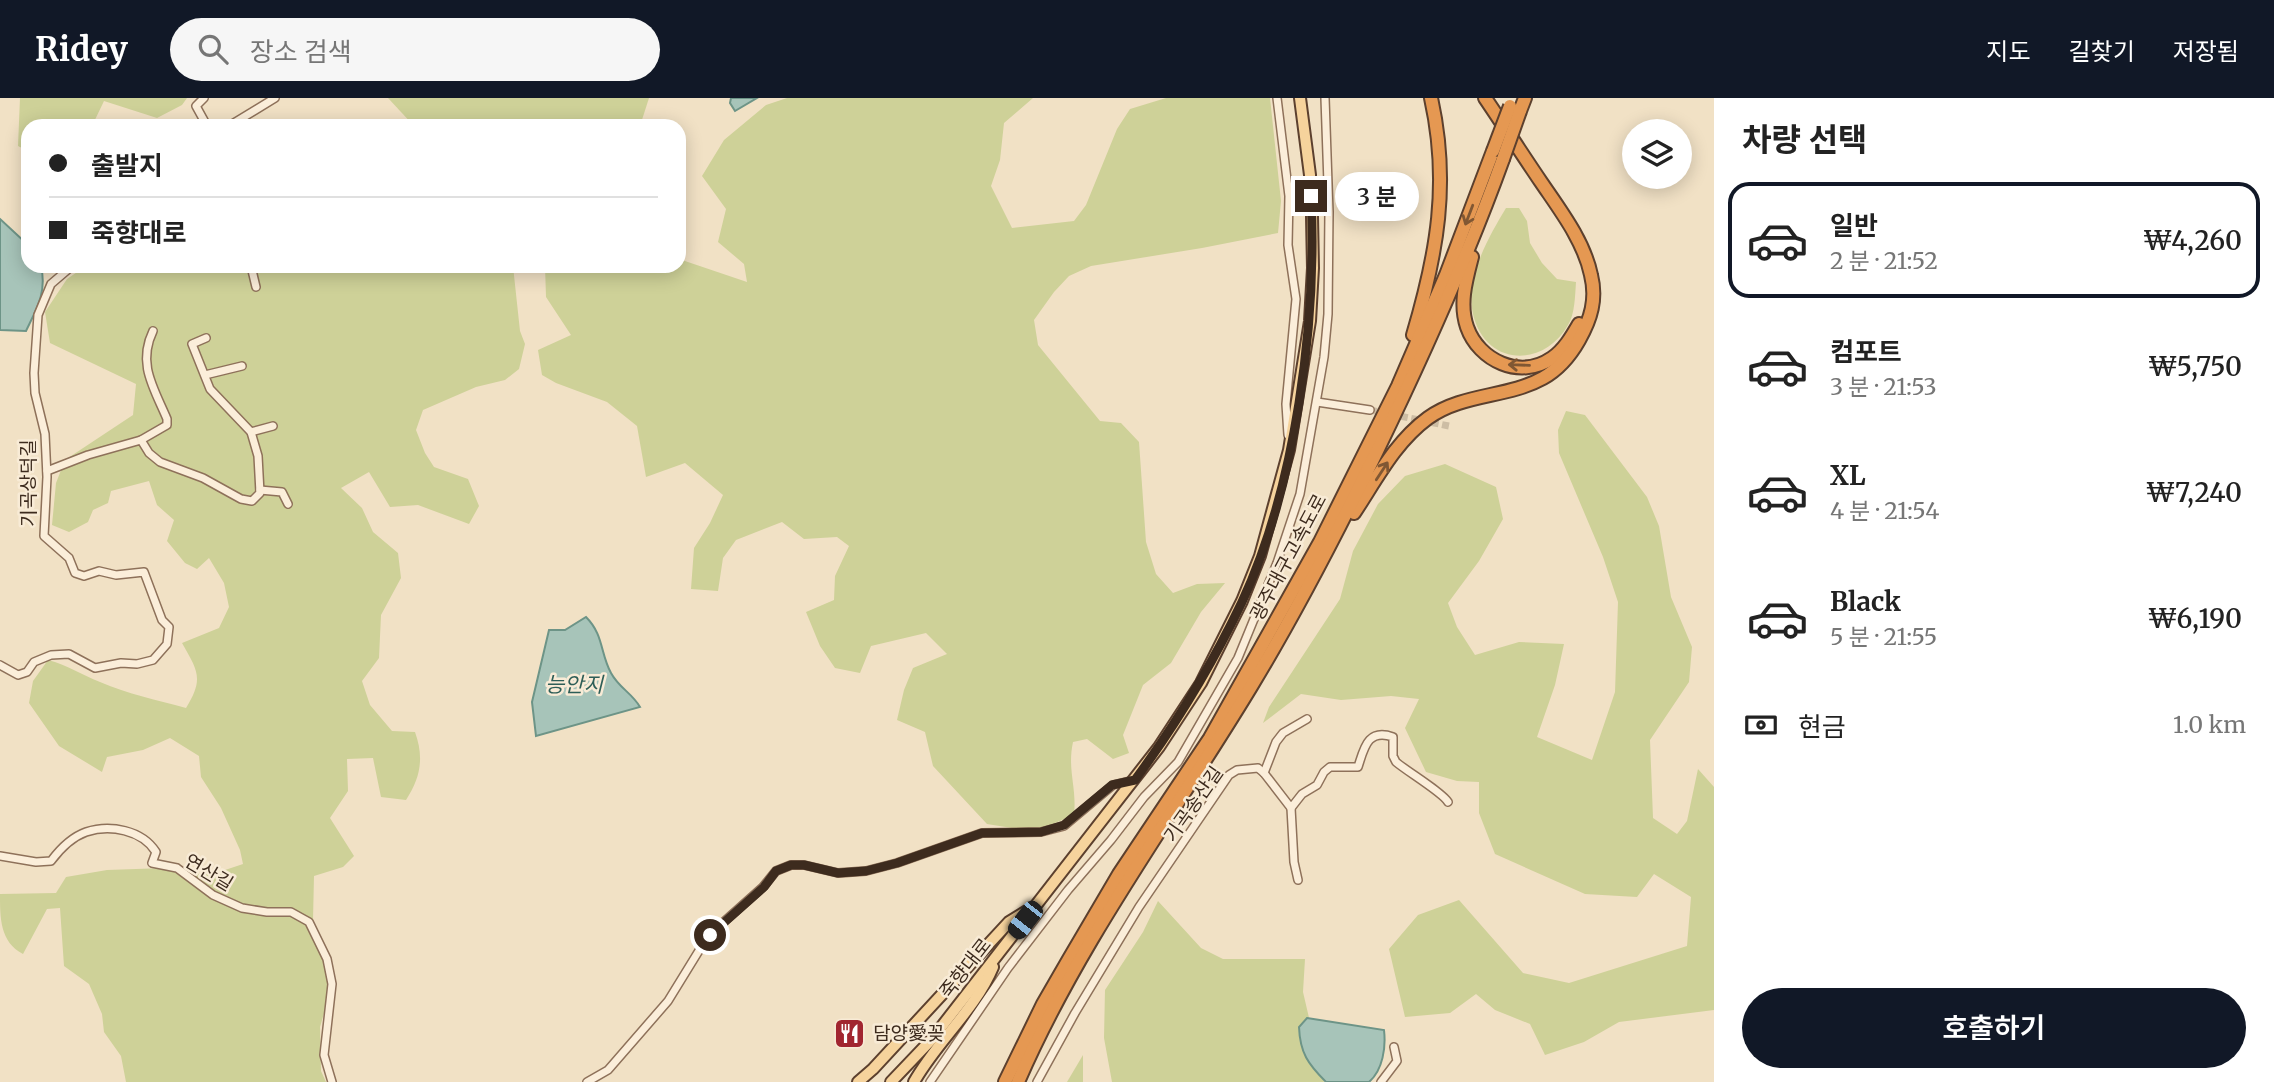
<!DOCTYPE html>
<html lang="ko">
<meta charset="utf-8">
<style>
body{margin:0;font-family:Merriweather,"Noto Sans KR",serif;background:#f6f6f6;color:#222;height:100vh;display:flex;flex-direction:column;font-size:26px;white-space:nowrap}
*{box-sizing:border-box;margin:0}
p{font-size:23px;color:#767676}
.icon{flex:none;width:38px;height:38px;fill:none;stroke:currentColor;stroke-width:2;stroke-linecap:round;stroke-linejoin:round}
.map{position:relative;flex:1;overflow:hidden}
.drawer{display:flex;flex-direction:column;background:#fff;width:560px}
.drawer>*{flex:none}
.guide{position:absolute;left:21px;top:21px;width:665px;height:154px;border-radius:21px;box-shadow:0 4px 18px #0003;display:grid;align-content:center;height:154px;padding:0 28px;background:#fff}
.fabs{position:absolute;left:1622px;top:21px;display:grid;gap:14px}
.fabs a{display:grid;place-items:center;width:70px;height:70px;border-radius:50%;background:#fff;box-shadow:0 4px 18px #0003;font-size:35px}
.end{position:absolute;width:32px;height:32px;margin:-16px;border:9px solid #3d2b1e;background:#fff;box-shadow:0 0 0 4px #fff}
.from{border-radius:50%}
.bubble{position:absolute;height:49px;border-radius:24px;background:#fff;box-shadow:0 4px 18px #0003;font-size:23px;font-weight:600;line-height:49px;text-align:center}
.car{position:absolute;width:21px;height:42px;margin:-21px -10px;border-radius:9px;box-shadow:0 0 5px 2px #0007;background:linear-gradient(#222 24%,#8ab4d8 0 40%,#222 0 76%,#8ab4d8 0 86%,#222 0)}
.guide b{display:flex;align-items:center;gap:24px;height:66px;font-size:26px}
.guide b+b{border-top:2px solid #e0e0e0}
.guide i{width:18px;height:18px;background:#222}
ul{padding:0;list-style:none}
li{display:flex;align-items:center;gap:21px;height:116px;margin:0 14px 10px;padding:0 14px;border:4px solid transparent;border-radius:21px}
li div{flex:1}
li b{display:block;font-size:26px}
li em{font-style:normal;font-weight:600}
li.active{border-color:#111827}
li>.icon{width:63px;height:63px;stroke-width:1.5}
h2{padding:0 28px;font-size:32px;line-height:84px}
.pay{display:flex;align-items:center;gap:18px;height:77px;padding:0 28px;font-size:26px}
.pay p{margin-inline-start:auto}
.primary-button{display:flex;gap:14px;margin-top:auto;padding:14px 28px}
.primary-button a{flex:1;height:80px;border-radius:42px;background:#111827;color:#fff;font-size:28px;font-weight:600;line-height:80px;text-align:center}
header{display:flex;align-items:center;gap:42px;box-sizing:border-box;height:98px;padding:0 35px;background:#111827;color:#fff}
header strong{font-size:33px}
nav{display:flex;gap:38px;margin-inline-start:auto;font-size:24px}
.search{width:490px;height:63px;background:#f6f6f6;display:flex;align-items:center;gap:18px;box-sizing:border-box;padding:0 24px;border-radius:38px;color:#767676;font-size:26px}
main{display:flex;flex:1;min-height:0}
.map>svg:first-child{display:block}
</style>
<header>
<strong>Ridey</strong>
<div class="search"><svg class="icon" aria-label="search" viewBox="0 0 24 24"><circle cx="10" cy="10" r="6"/><path d="M15 15l6 6"/></svg>장소 검색</div>
<nav><a>지도</a><a>길찾기</a><a>저장됨</a></nav>
</header>
<main>
<div class="map">
<svg width="1714" height="984" viewBox="0 0 1714 984">
<rect width="100%" height="100%" fill="#f1e1c5"/>
<g fill="#ced198">
<polygon points="20,0 187,0 182,7 157,20 104,3 92,28 28,28 28,53 18,48"/>
<polygon points="388,0 649,0 640,28 414,28"/>
<path d="M787,0H1033L1004,25L1000,62L991,88L1012,130L1074,123L1086,107L1117,31L1130,11L1166,0H1270L1281,103L1278,135L1202,150L1091,168L1069,178L1054,194L1034,222L1038,247L1100,323L1121,325L1139,344L1146,444L1156,476L1173,495L1197,486L1225,485L1201,514L1171,565L1143,587L1123,637L1129,655L1113,661L1087,641L1073,644C1067,672 1077,689 1074,717L1043,730H1012L987,726L933,668L925,634L897,622L904,592L913,570L947,556L926,535L871,548L860,575L835,570L820,548L806,514L834,502L835,478L849,448L837,439L804,441L782,424L736,442L723,460L718,493L691,491L694,450L710,425L723,397L685,365L646,379L637,328L607,304L556,285L542,277L538,252L571,237L546,199L545,168H679V161L747,184L744,166L718,144L726,111L702,78L724,42L766,7Z"/>
<path d="M1506,110H1519L1527,123L1530,145L1542,165L1557,181L1576,184C1575,197 1575,216 1568,227C1543,271 1485,268 1473,216C1465,180 1488,140 1506,110Z"/>
<path d="M86,168H513L520,233L525,246L519,271L505,282L476,289L423,312L416,332L425,355L434,369L468,381L479,408L469,426L418,407L390,409L369,374L341,390L362,410L373,434L398,455L401,480L381,517L379,560L362,583L370,607L392,633L415,634C424,659 421,679 406,702L381,699L373,660L347,661L348,693L330,720L354,758L343,769L314,778L313,822L327,880V905L320,929L321,973L326,984H126L121,958L104,934L102,916L89,886L64,868L60,810L47,811L23,856C0,844 0,820 0,796L56,795L66,779L107,772L165,770L196,776L225,772L243,766L240,752L221,710L201,679L199,658L170,640L143,652L107,659L102,674L59,648L29,605L33,583L48,562C67,567 82,577 100,584C128,596 157,602 186,610C204,581 198,573 182,545L219,530L229,509L224,485L209,460L197,471L185,465L167,443L174,422L157,407L149,383L111,393L108,405L93,412L88,424L69,434L52,427L56,385L65,362L133,317L136,286L50,245L45,214L67,181Z"/>
<polygon points="1566,313 1585,317 1647,399 1659,428 1671,499 1692,549 1689,584 1650,642 1653,720 1677,736 1687,723 1698,671 1714,689 1714,912 1619,924 1584,944 1545,957 1530,926 1495,912 1476,896 1450,915 1405,919 1389,851 1418,817 1459,802 1523,875 1569,885 1687,848 1691,799 1654,776 1637,799 1585,796 1495,756 1479,715 1479,684 1457,683 1426,674 1405,630 1419,601 1391,598 1341,602 1301,596 1263,625 1269,609 1340,501 1353,453 1378,406 1405,378 1445,366 1496,389 1503,421 1479,463 1448,505 1457,529 1475,557 1519,544 1564,546 1555,587 1537,639 1592,662 1615,594 1618,504 1603,459 1559,355 1558,332"/>
<polygon points="1158,803 1201,850 1223,861 1305,861 1303,894 1324,984 1112,984 1104,940 1105,892 1143,834"/>
<polygon points="1083,957 1083,984 1067,984"/>
</g>
<g fill="#a7c4b9" stroke="#6d9487" stroke-width="2">
<polygon points="731,0 757,0 735,13 730,5"/>
<path d="M0,121L28,147V168H41C47,194 37,210 26,233L0,232Z"/>
<path d="M586,519C604,537 600,555 611,575C619,590 632,595 640,609L536,638L532,604L549,532H565Z"/>
<path d="M1307,920L1384,932C1386,949 1383,972 1369,984H1326C1308,966 1300,955 1299,929Z"/>
</g>
<g fill="none" stroke-linecap="round" stroke-linejoin="round">
<polyline stroke="#cdbda4" stroke-width="7" stroke-dasharray="7 3.5" stroke-linecap="butt" points="1370,312 1449,328"/>
<defs>
<g id="minor">
<polyline points="204,0 196,8 207,28"/>
<polyline points="1277,0 1289,98 1288,147 1296,201 1286,306 1288,337"/>
<polyline points="229,28 275,0"/>
<polyline points="251,168 256,189"/>
<polyline points="205,277 242,268"/>
<polyline points="1317,304 1370,312"/>
<polyline points="251,334 273,328"/>
<path d="M141,342L167,327V321C154,290 137,266 153,233"/>
<polyline points="47,373 88,357 141,342 149,355 160,364 203,380 241,401 252,403 260,395 258,358 251,334 210,291 192,246 206,240"/>
<polyline points="260,392 282,394 288,406"/>
<polyline points="0,567 18,577 27,574 34,564 51,557 69,556 95,570 121,565 137,566 153,562 167,546 169,529 162,522 144,474 116,477 99,473 84,478 75,475 69,460 44,438 47,379 45,336 35,295 34,275 38,217 51,186 72,168"/>
<polyline points="1264,675 1276,644 1283,635 1307,621"/>
<polyline points="1291,710 1294,764 1298,782"/>
<path d="M0,758L36,764L51,763C60,751 72,739 86,734C110,726 142,732 156,754L152,765L177,770L213,797L242,810L267,814H291L309,824L327,861L332,886L324,957L332,984"/>
<polyline points="587,984 608,972 668,903 708,838 763,789 776,773 791,767 804,767 838,775 866,773 897,765 982,735 1041,734 1064,728 1113,687 1134,682"/>
<polyline points="930,984 1008,870 1068,792 1111,742 1144,699 1178,664 1238,560 1277,465 1300,396 1324,259 1328,216 1329,114 1325,0"/>
<path d="M1037,984L1075,915L1139,809L1229,677L1237,672L1258,670L1264,675L1291,710L1302,696L1317,687L1324,674L1330,669H1358C1364,651 1367,630 1393,639V658L1396,664C1408,674 1443,695 1448,704"/>
<polyline points="1381,984 1397,963 1394,949"/>
</g>
<g id="primary">
<polyline points="858,984 873,971 1009,824 1030,811"/>
<polyline points="891,984 932,941 1159,649 1201,585 1242,503 1260,458 1289,352 1310,223 1313,170 1312,119 1310,77 1300,0"/>
<path d="M914,984C937,943 975,912 993,869"/>
</g>
<g id="motorway">
<polyline points="1520,13 1525,0"/>
<path d="M1472,159C1466,182 1459,206 1467,229C1479,263 1520,282 1552,260C1564,252 1572,238 1579,226"/>
<path d="M1413,237C1437,156 1450,85 1431,0"/>
<path d="M1354,415C1376,382 1395,344 1428,320C1463,295 1507,300 1543,280C1559,271 1570,258 1579,242C1591,221 1597,201 1591,177C1584,143 1560,112 1541,84C1522,56 1504,28 1485,0"/>
<polyline points="1005,984 1043,906 1069,861 1119,776 1210,640 1320,444 1398,288 1446,177 1493,53"/>
<path d="M1018,984C1079,843 1173,718 1252,587C1298,511 1338,433 1377,353C1423,258 1467,161 1503,61"/>
</g>
</defs>
<use href="#minor" stroke="#8e715a" stroke-width="10"/>
<use href="#primary" stroke="#5c402e" stroke-width="14"/>
<use href="#motorway" stroke="#5c402e" stroke-width="16"/>
<use href="#minor" stroke="#fbeeda" stroke-width="7"/>
<use href="#primary" stroke="#f6d39c" stroke-width="10"/>
<use href="#motorway" stroke="#e59852" stroke-width="12"/>
<defs>
<g id="motorway-bridge">
<polyline points="1493,53 1510,8"/>
<polyline points="1503,61 1520,13"/>
</g>
</defs>
<use href="#motorway-bridge" stroke="#5c402e" stroke-width="16" stroke-linecap="butt"/>
<use href="#motorway-bridge" stroke="#e59852" stroke-width="12"/>
</g>
<defs><path id="oneway-shaft" d="M-6 0H5M1.5-3L5.5 0L1.5 3" fill="none" stroke-width="1.6" stroke-linecap="round" stroke-linejoin="round" transform="scale(1.75)"/></defs>
<g stroke="#805733">
<use href="#oneway-shaft" transform="translate(1469 117) rotate(111)"/>
<use href="#oneway-shaft" transform="translate(1519 267) rotate(-178)"/>
<use href="#oneway-shaft" transform="translate(1382 373) rotate(-57)"/>
</g>
<g fill="none" stroke-linecap="round" stroke-linejoin="round">
<path stroke="#3d2b1e" stroke-width="9" d="M710,837L764,789L776,773L791,767H804L838,775L866,773L897,765L982,735L1041,734L1064,727L1112,687L1135,682C1176,626 1212,567 1242,504C1296,388 1317,225 1311,98"/>
</g>
<defs>
<symbol id="restaurant-square" viewBox="-11 -11 22 22"><rect x="-9" y="-9" width="18" height="18" rx="4" fill="#a12530" stroke="#f8ebd6"/><path d="M-5-6h1v4h1v-4h1v4h1v-4h1v5L-1.5 .5V6h-2V.5L-5-1ZM5-6V6H3V1.5H1.5Q1.5-4 5-6Z" fill="#fff"/></symbol>
</defs>
<g fill-rule="evenodd">
<use href="#restaurant-square" x="832" y="918" width="35" height="35"/>
</g>
<g text-anchor="middle" stroke-width="5" stroke-linejoin="round" paint-order="stroke">
<g font-size="19" fill="#3d2b1e" stroke="#f8ebd6">
<text transform="translate(28 385) rotate(-90)" y="7">기곡상덕길</text>
<text transform="translate(1288 459) rotate(-62)" y="7">광주대구고속도로</text>
<text transform="translate(1193 706) rotate(-55)" y="7">기곡송산길</text>
<text transform="translate(209 774) rotate(31)" y="7">연산길</text>
<text transform="translate(965 870) rotate(-52)" y="7">죽향대로</text>
</g>
<g font-size="19" fill="#3d2b1e" stroke="#f8ebd6" text-anchor="start">
<text x="873" y="942">담양愛꽂</text>
</g>
<g font-size="21" font-style="italic" fill="#2d5e57" stroke="#f8ebd6">
<text x="574" y="594">능안지</text>
</g>
</g>
</svg>
<div class="fabs">
<a><svg class="icon" aria-label="layers" viewBox="0 0 24 24"><path d="M12 4l9 5-9 5-9-5zM3 14l9 5 9-5"/></svg></a>
</div>
<i class="end from" style="left:710px;top:837px"></i>
<i class="end" style="left:1311px;top:98px"></i>
<div class="bubble" style="left:1335px;top:74px;width:84px">3 분</div>
<i class="car" style="left:1025px;top:822px;rotate:218deg"></i>
<div class="guide">
<b><i class="from"></i>출발지</b>
<b><i></i>죽향대로</b>
</div>
</div>
<section class="drawer">
<h2>차량 선택</h2>
<ul>
<li class="active"><svg class="icon" aria-label="car" viewBox="0 0 24 24"><path d="M5 17H2v-5l4-1 3-4h7l3 4 3 1v5h-3M9 17h6M6 11h13"/><circle cx="7" cy="17" r="2"/><circle cx="17" cy="17" r="2"/></svg><div><b>일반</b><p>2 분 · 21:52</p></div><em>₩4,260</em></li>
<li><svg class="icon" aria-label="car" viewBox="0 0 24 24"><path d="M5 17H2v-5l4-1 3-4h7l3 4 3 1v5h-3M9 17h6M6 11h13"/><circle cx="7" cy="17" r="2"/><circle cx="17" cy="17" r="2"/></svg><div><b>컴포트</b><p>3 분 · 21:53</p></div><em>₩5,750</em></li>
<li><svg class="icon" aria-label="car" viewBox="0 0 24 24"><path d="M5 17H2v-5l4-1 3-4h7l3 4 3 1v5h-3M9 17h6M6 11h13"/><circle cx="7" cy="17" r="2"/><circle cx="17" cy="17" r="2"/></svg><div><b>XL</b><p>4 분 · 21:54</p></div><em>₩7,240</em></li>
<li><svg class="icon" aria-label="car" viewBox="0 0 24 24"><path d="M5 17H2v-5l4-1 3-4h7l3 4 3 1v5h-3M9 17h6M6 11h13"/><circle cx="7" cy="17" r="2"/><circle cx="17" cy="17" r="2"/></svg><div><b>Black</b><p>5 분 · 21:55</p></div><em>₩6,190</em></li>
</ul>
<div class="pay"><svg class="icon" aria-label="cash" viewBox="0 0 24 24"><path d="M3 7h18v10H3z"/><circle cx="12" cy="12" r="2"/></svg>현금<p>1.0 km</p></div>
<div class="primary-button"><a>호출하기</a></div>
</section>
</main>
